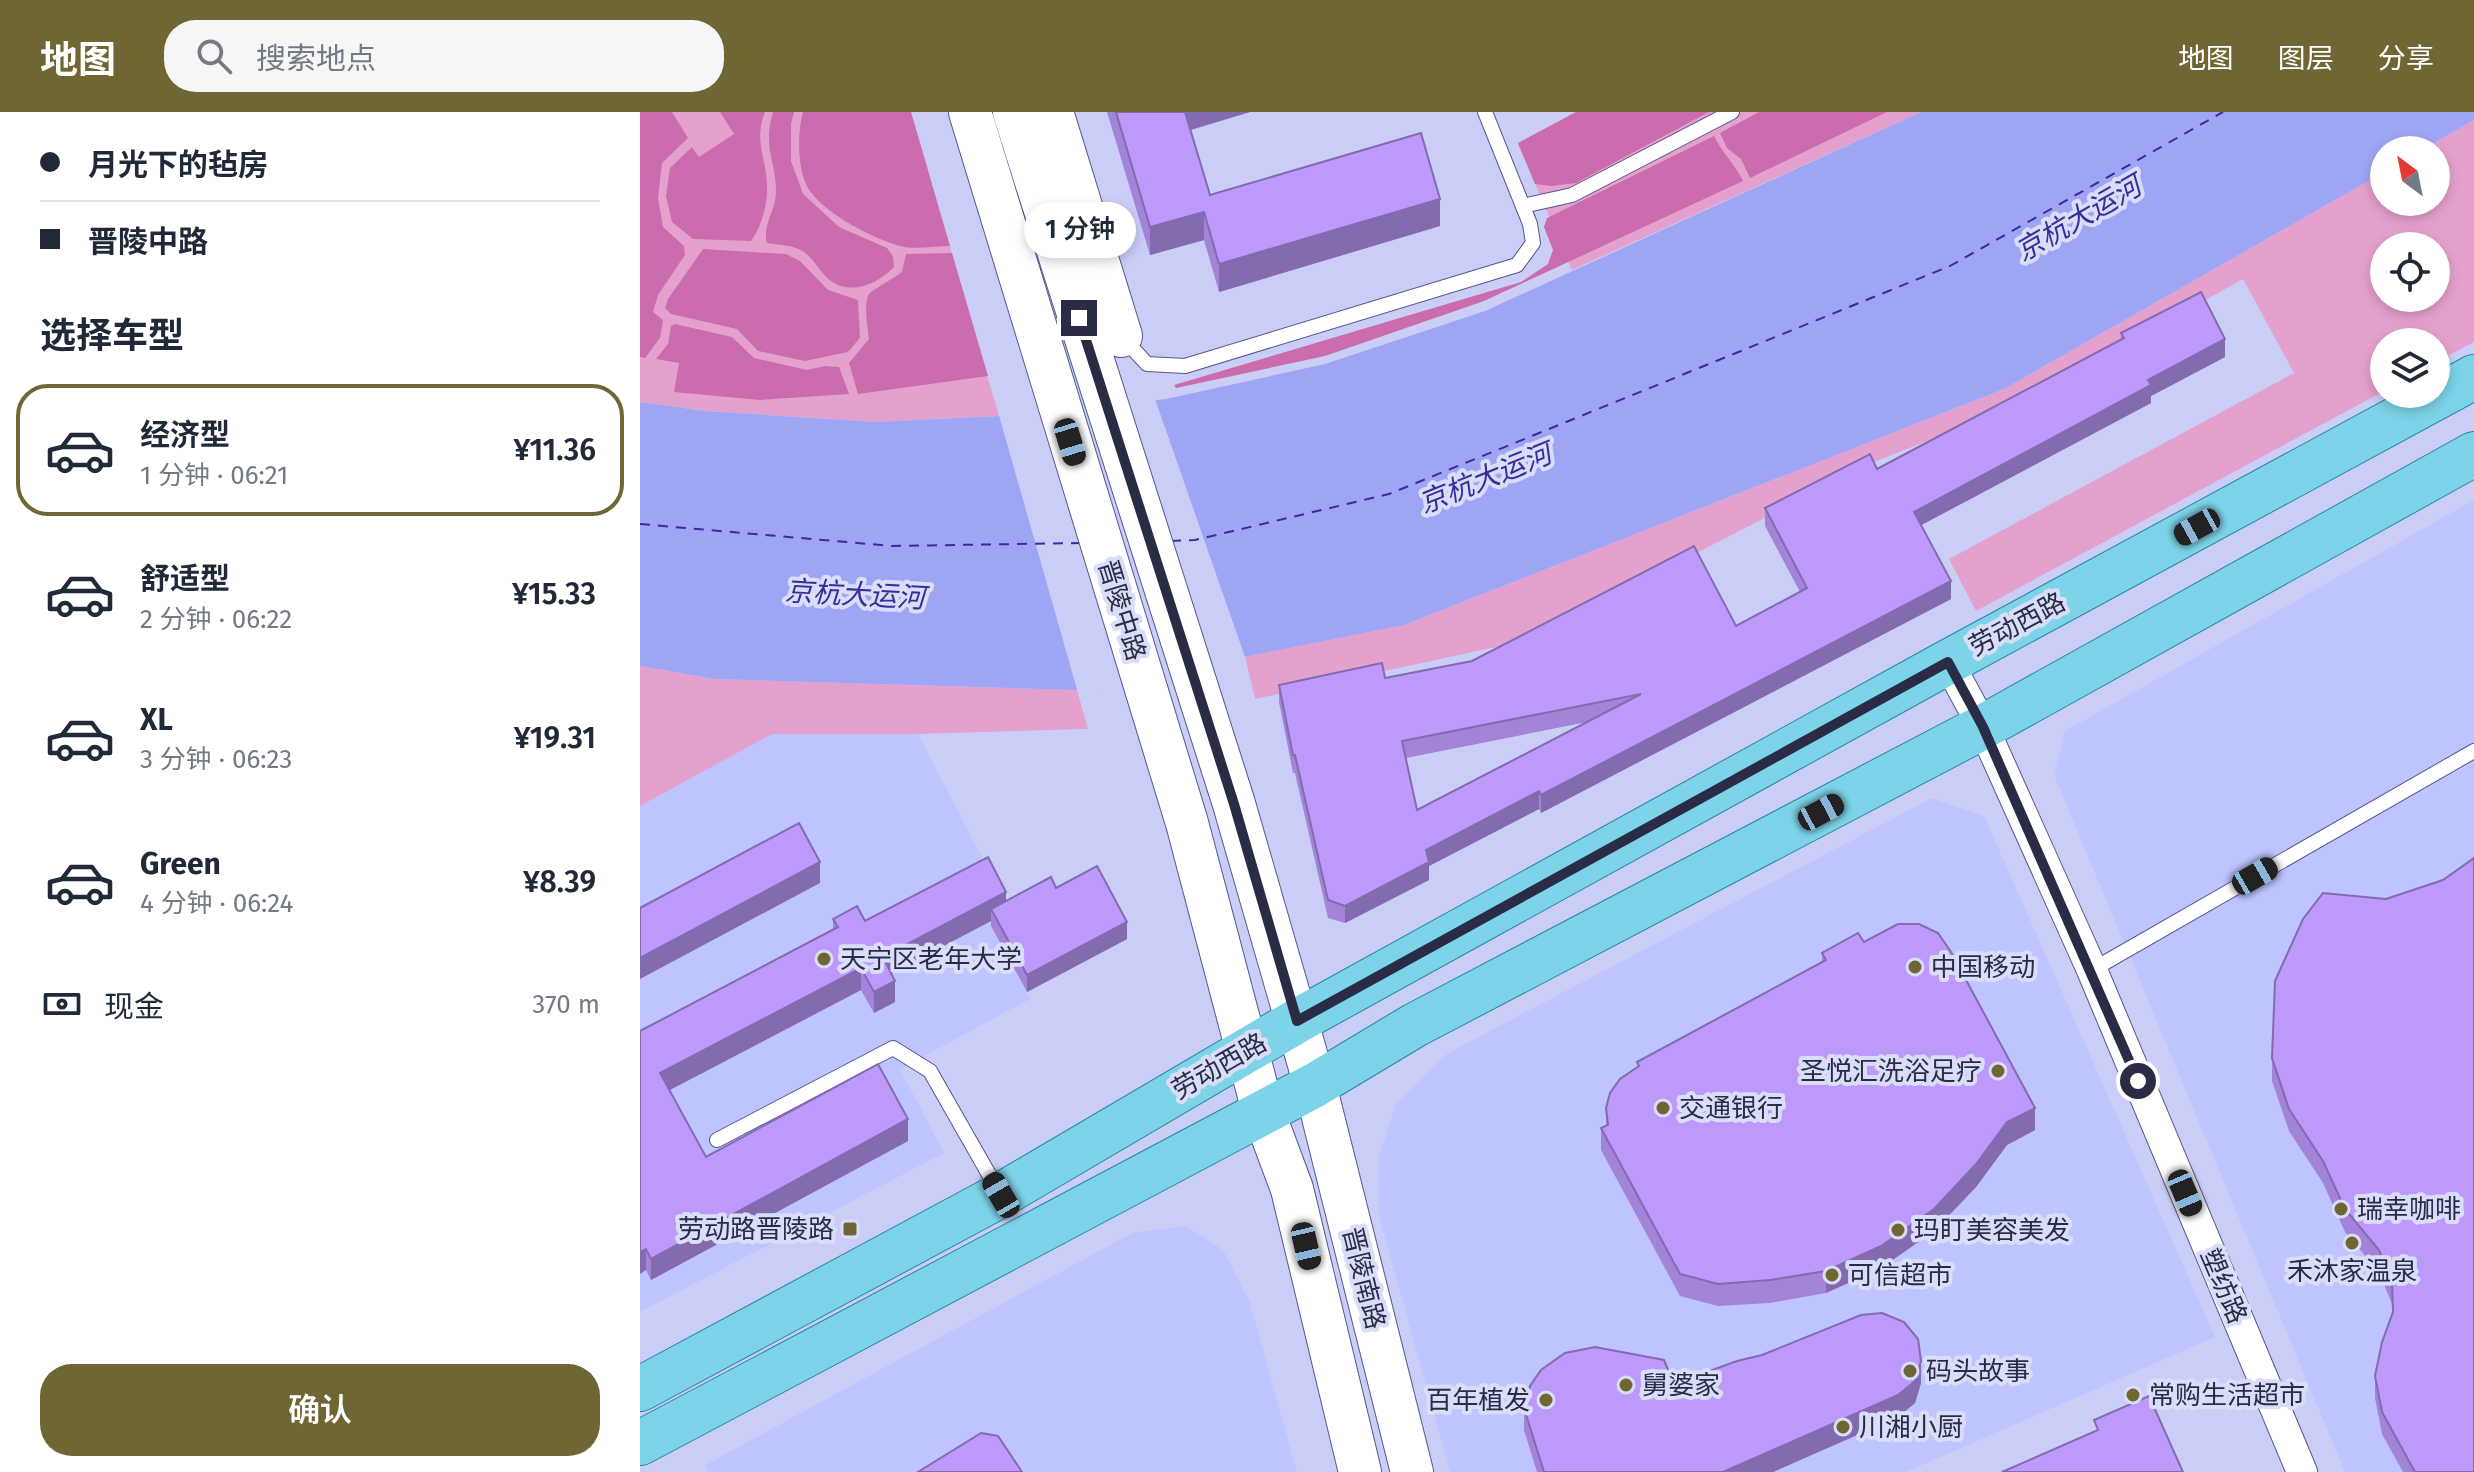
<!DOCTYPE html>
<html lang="zh">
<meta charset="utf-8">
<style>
body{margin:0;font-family:"Fira Sans","Noto Sans SC",sans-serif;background:#f6f6f7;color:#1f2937;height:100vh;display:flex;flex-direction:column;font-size:30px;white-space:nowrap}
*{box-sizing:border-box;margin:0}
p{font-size:26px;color:#747a83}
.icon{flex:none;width:44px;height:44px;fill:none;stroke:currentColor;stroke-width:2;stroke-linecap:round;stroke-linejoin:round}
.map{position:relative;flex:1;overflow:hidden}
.side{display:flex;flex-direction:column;background:#fff;width:640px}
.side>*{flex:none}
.top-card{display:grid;align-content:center;height:176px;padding:0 40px;background:#fff}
.needle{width:52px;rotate:328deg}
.fabs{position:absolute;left:1730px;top:24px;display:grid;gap:16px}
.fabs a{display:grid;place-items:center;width:80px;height:80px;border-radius:50%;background:#fff;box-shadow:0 4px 12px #0003;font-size:40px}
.end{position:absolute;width:36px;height:36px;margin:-18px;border:10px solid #2a2c46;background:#fff;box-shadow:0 0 0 4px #fff}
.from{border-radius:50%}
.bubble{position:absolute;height:56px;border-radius:28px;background:#fff;box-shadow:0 4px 12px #0003;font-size:26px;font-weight:600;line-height:56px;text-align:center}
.car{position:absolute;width:24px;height:48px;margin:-24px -12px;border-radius:10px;box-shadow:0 0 6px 2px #0007;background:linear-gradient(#222 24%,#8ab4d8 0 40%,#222 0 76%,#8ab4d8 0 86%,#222 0)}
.top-card b{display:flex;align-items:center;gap:28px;height:76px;font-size:30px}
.top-card b+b{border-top:2px solid #e0e1e3}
.top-card i{width:20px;height:20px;background:#1f2937}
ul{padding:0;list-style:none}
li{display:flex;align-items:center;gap:24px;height:132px;margin:0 16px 12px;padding:0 24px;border:4px solid transparent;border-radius:32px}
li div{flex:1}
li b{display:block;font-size:30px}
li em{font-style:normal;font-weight:600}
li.selected{border-color:#6f6633}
li>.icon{width:72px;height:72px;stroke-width:1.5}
h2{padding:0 40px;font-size:36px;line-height:96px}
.pay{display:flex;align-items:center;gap:20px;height:88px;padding:0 40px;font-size:30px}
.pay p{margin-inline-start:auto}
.action{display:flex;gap:16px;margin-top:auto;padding:16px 40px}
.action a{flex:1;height:92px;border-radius:32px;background:#6f6633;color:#fff;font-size:32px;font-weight:600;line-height:92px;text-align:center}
header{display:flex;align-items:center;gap:48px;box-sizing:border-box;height:112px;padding:0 40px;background:#6f6633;color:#fff}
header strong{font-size:38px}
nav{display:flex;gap:44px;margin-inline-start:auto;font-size:28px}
.search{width:560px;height:72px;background:#f6f6f7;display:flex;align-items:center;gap:20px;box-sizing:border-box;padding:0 28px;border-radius:32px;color:#747a83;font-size:30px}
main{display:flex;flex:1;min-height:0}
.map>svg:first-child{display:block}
</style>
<header>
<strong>地图</strong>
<div class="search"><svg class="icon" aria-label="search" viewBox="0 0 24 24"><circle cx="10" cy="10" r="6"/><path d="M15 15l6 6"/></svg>搜索地点</div>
<nav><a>地图</a><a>图层</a><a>分享</a></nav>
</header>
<main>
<section class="side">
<div class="top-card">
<b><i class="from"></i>月光下的毡房</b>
<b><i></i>晋陵中路</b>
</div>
<h2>选择车型</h2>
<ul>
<li class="selected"><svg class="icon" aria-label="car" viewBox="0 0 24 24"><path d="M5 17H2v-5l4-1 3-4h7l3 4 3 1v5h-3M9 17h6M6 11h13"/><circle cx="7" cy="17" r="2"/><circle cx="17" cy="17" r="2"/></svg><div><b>经济型</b><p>1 分钟 · 06:21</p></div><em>¥11.36</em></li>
<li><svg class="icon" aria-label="car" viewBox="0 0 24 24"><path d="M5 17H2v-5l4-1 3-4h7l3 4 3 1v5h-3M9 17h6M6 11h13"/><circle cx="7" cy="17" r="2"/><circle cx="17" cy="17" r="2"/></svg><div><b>舒适型</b><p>2 分钟 · 06:22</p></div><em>¥15.33</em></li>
<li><svg class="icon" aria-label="car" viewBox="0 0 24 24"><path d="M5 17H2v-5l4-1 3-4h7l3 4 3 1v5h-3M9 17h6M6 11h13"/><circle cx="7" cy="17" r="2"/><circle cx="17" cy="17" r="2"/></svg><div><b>XL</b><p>3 分钟 · 06:23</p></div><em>¥19.31</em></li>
<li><svg class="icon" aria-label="car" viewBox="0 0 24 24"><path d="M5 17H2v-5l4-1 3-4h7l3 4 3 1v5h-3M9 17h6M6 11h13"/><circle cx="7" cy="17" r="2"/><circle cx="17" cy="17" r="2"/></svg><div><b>Green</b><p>4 分钟 · 06:24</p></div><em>¥8.39</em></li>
</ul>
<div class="pay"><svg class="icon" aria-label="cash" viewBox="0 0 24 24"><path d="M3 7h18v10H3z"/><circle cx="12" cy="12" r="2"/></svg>现金<p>370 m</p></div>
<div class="action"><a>确认</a></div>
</section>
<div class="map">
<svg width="1834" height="1360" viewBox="0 0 1834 1360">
<rect width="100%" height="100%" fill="#cacef7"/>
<g fill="#bec4ff">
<polygon points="1834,388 1834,1360 1705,1360 1414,663 1425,619"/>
<polygon points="132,622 278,622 372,803 351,814 390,887 260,957 304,1041 0,1200 0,694"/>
<polygon points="1292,686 1344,704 1575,1225 1266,1360 810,1360 739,1104 738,1048 756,992 808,941"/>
<polygon points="546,1114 583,1138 610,1191 657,1360 69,1360 65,1353 492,1121"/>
</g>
<g fill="#e5a1ce" fill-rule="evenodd">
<polygon points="0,0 271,0 359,304 235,310 65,299 0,290"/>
<polygon points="936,0 1281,0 932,158 878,32"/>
<path d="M1834,8V230L1796,250V230H1744V279L1336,499L1309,447L1654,261L1603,167L1374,294L1227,353L888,528L615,587L605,544L764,513L1364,277L1744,60V90H1796V38H1782ZM1744,134H1796V186H1744Z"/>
<polygon points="0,554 75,567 437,578 448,617 278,622 132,622 0,694"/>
</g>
<g fill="#cb6cae">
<polygon points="0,0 32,0 48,26 22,51 18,86 23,115 44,134 45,143 18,183 13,200 23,208 20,226 5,246 0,245"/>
<path d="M80,0H125C113,30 127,46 127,75C128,92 121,116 111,129L53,127L32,110L26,84L30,56L52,35L59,45L94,22Z"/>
<path d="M133,0H154L151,12V49L163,82L199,115L247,136L253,144L254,155C239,171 212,184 191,169C181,162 175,148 164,140C154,133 140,133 127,131C122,114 135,99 136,82C137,50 122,37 133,0Z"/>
<path d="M163,0H271L310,134C294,134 274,138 260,134C232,126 187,103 170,79C157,61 157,21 163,0Z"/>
<polygon points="936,0 1069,0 936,71 911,74 895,72 878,31"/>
<polygon points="1119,0 1247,0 1110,66 1101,47 1087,36 1080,21"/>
<path d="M1074,24C1082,41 1095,52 1103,69L844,189L685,244L536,276L534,273L881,170L908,152L913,138L904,115L907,106Z"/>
<polygon points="63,137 146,142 160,149 188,178 218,188 220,226 208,240 165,249 118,239 97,217 31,202 25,196 28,187"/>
<path d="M312,141L348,264L218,282L209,251L229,227C228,216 223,191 229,182C232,178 256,165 262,160L266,142Z"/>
<polygon points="35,212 92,225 114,246 167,258 185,254 199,255 209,282 120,288 34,280 39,251 16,247 28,232 31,214"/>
</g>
<polygon fill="#9fa5f5" points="1281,0 1834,0 1834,8 1782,38 1744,38 1744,60 1364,277 764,513 437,578 75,567 0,554 0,290 65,299 235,310 359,304 526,287 685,252 845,199"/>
<polygon fill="#cacef7" points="514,284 606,548 438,581 358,300"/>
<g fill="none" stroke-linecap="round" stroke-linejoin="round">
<g stroke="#392c9d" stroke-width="2" stroke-dasharray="10 8" stroke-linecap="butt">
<polyline points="0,412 252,434 440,431"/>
<polyline points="531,429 555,428 749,382 1310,154 1583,0"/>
</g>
<defs>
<g id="lane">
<polyline points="883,94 932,83 1092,0"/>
<polyline points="483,226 507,252 545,254 877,153 893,131 890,112 845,0"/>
<polyline points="1452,858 1834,639"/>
<polyline points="77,1028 253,936 290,959 359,1080"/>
</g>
<polyline id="street" points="1308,550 1343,615 1452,858 1662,1360"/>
<g id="secondary">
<polyline points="330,0 547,711 623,999 652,1077 720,1360"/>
<polyline points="374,0 594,692 675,973 772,1360"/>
<polyline points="412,0 481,224"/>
</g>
<g id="primary">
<polyline points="0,1277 361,1083 657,909 1308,550 1834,265"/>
<polyline points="0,1331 675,973 775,913 1343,615 1834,342"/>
</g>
</defs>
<use href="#lane" stroke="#535690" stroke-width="16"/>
<use href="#street" stroke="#535690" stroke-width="32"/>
<use href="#secondary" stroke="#535690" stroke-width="44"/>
<use href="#primary" stroke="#2886a6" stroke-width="46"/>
<use href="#lane" stroke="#fff" stroke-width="14"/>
<use href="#street" stroke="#fff" stroke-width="30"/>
<use href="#secondary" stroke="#fff" stroke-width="42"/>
<use href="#primary" stroke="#7dd3e8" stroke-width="44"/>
</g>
<g fill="#a384d9" fill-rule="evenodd">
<polygon points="467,0 610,0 551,18 570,83 800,114 579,180 564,128 510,143"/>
<path d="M1481,221L1585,245L1511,284V291L1281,413L1311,487L901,701L899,697L789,754V768L705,811L688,806L655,661H653L639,590V573L745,566L1096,514L1160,480L1125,414V396L1237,357L1481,227ZM947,610L777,698L766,646Z"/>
<polygon points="416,776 487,827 387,880 351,814 351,809 251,861 255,890 234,901 221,878 30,978 66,1045 268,1029 11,1168 6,1158 0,919 193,818 193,807 225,809 366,789"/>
<polygon points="1746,787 1834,1360 1763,1360 1742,1322 1735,1286 1735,1264 1752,1201 1752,1192 1739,1160 1705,1120 1683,1071 1649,1019 1632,969 1632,946"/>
<polygon points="1224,830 1395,1018 1367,1033 1336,1075 1294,1119 1241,1156 1186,1181 1130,1191 1078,1194 1040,1184 961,1038 961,1016 966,1014 966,996 997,956 997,950 1182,850 1182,841"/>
<polygon points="1281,1271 1275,1291 1258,1305 1133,1360 897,1360 884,1318 884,1296 1034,1272"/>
</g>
<g fill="#846bb0">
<polygon points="543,0 610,0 543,20"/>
<polygon points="800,87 800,114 579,180 579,152"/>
<polygon points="564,100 564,128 510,143 510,115"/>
<polygon points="1585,227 1585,245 1511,284 1511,291 1274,417 1274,400 1508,268"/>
<polygon points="1311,469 1311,487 901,701 901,683"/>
<polygon points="899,679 899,697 789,754 789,768 705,811 705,794 786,738"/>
<polygon points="180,750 180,771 0,867 0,846"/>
<polygon points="366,780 366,801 351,797 351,809 243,866 243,845"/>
<polygon points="487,810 487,827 387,880 387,863"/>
<polygon points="221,856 221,878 20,983 20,961"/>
<polygon points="255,869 255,890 234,901 234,880"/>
<polygon points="1395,996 1395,1018 1367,1033 1336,1075 1294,1119 1241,1156 1186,1181 1186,1159 1367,1010"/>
<polygon points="268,1007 268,1029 11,1168 11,1147"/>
<polygon points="6,1137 6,1158 0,1162 0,1140"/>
<polygon points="1281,1249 1281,1271 1275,1291 1258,1305 1133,1360 1083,1360"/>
</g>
<g fill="#bd99fc" stroke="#846bb0" stroke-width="2" fill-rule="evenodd">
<polygon points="476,0 545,0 570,83 781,21 800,87 579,152 564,100 510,115"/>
<path d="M1561,180L1585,227L1508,268L1511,273L1274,400L1311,469L901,683L899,679L786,738L789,750L705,794L688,788L655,643H653L639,573L742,551L745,566L832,549L1054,434L1096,514L1167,476L1125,396L1230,342L1237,357L1484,226L1481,221ZM1001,582L777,698L762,629Z"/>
<polygon points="159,711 180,750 0,846 0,796"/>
<polygon points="348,745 366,780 243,845 255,869 234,880 221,856 20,961 66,1045 238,952 268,1007 11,1147 6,1137 0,1140 0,919 198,815 193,807 217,794 225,809"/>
<polygon points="1834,746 1834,1360 1775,1360 1742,1300 1735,1264 1742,1230 1753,1200 1752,1170 1739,1138 1705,1097 1683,1049 1649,997 1632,946 1635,869 1663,807 1683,781 1746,787 1803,768"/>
<polygon points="457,754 487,810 387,863 351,797 411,765 416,776"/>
<polygon points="1258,812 1279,812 1298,821 1311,840 1395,996 1367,1010 1336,1052 1294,1097 1241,1134 1186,1159 1130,1168 1078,1172 1040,1162 961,1016 968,1013 966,996 970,981 980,967 999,954 997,950 1186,848 1182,841 1218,821 1224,830"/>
<polygon points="1242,1201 1264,1210 1278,1227 1281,1249 1275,1269 1258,1283 1083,1360 904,1360 884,1296 890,1274 901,1258 925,1241 955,1235 1024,1248 1034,1272 1097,1249 1122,1243 1221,1203"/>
<polygon points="1509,1284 1543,1360 1362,1360 1458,1318 1454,1308"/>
<polygon points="341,1321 358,1324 382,1360 278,1360"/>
</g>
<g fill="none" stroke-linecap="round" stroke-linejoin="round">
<polyline stroke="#2a2c46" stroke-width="10" points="439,206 594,692 657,909 1308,550 1343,615 1498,969"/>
</g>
<g fill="#6f6633" stroke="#d9ddf8" stroke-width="3">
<circle cx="184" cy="847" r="8"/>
<circle cx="1275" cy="855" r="8"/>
<circle cx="1358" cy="959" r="8"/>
<circle cx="1023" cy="996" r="8"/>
<circle cx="1701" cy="1097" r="8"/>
<rect x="202" y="1109" width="16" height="16" rx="4"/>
<circle cx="1258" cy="1118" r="8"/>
<circle cx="1712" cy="1131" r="8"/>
<circle cx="1192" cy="1163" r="8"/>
<circle cx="1270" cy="1259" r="8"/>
<circle cx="986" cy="1273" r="8"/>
<circle cx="1493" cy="1283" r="8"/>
<circle cx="906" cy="1288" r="8"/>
<circle cx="1203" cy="1315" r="8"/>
</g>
<g text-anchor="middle" stroke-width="8" stroke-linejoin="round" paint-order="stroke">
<g font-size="26" fill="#2a2c46" stroke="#d9ddf8">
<text transform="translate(482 498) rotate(73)" y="9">晋陵中路</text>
<text transform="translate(1377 512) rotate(-28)" y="9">劳动西路</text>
<text transform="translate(579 954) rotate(-30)" y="9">劳动西路</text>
<text transform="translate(724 1166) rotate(76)" y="9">晋陵南路</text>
<text transform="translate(1584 1174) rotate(67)" y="9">塑纺路</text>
</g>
<g font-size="26" fill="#2a2c46" stroke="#d9ddf8" text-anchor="start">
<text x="200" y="856">天宁区老年大学</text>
<text x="1291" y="864">中国移动</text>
<text x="1342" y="968" text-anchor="end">圣悦汇洗浴足疗</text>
<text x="1039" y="1005">交通银行</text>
<text x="1717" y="1106">瑞幸咖啡</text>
<text x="194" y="1126" text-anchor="end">劳动路晋陵路</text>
<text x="1274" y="1127">玛盯美容美发</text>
<text x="1712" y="1168" text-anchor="middle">禾沐家温泉</text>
<text x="1208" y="1172">可信超市</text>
<text x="1286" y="1268">码头故事</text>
<text x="1002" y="1282">舅婆家</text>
<text x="1509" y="1292">常购生活超市</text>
<text x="890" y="1297" text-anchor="end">百年植发</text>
<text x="1219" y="1324">川湘小厨</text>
</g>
<g font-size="28" font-style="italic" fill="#392c9d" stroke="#d9ddf8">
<text transform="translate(1438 106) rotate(-30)" y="10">京杭大运河</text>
<text transform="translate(845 366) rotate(-22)" y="10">京杭大运河</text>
<text transform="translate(215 482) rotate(3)" y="10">京杭大运河</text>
</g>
</g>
</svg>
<div class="fabs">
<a><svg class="needle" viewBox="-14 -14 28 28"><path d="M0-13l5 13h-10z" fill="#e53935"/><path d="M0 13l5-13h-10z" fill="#747a83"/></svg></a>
<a><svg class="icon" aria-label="locate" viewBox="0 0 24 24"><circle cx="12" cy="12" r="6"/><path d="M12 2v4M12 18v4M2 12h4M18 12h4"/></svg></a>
<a><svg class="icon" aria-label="layers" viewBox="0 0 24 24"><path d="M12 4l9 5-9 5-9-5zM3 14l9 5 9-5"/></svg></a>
</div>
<i class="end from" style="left:1498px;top:969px"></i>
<i class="end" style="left:439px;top:206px"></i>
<div class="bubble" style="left:384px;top:90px;width:112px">1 分钟</div>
<i class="car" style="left:430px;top:330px;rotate:163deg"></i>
<i class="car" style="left:1557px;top:415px;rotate:241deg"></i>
<i class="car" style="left:1181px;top:700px;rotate:62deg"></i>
<i class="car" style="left:1615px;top:764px;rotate:60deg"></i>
<i class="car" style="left:1545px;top:1081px;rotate:157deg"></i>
<i class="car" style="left:361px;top:1083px;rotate:330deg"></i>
<i class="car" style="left:666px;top:1134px;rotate:167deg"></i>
</div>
</main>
